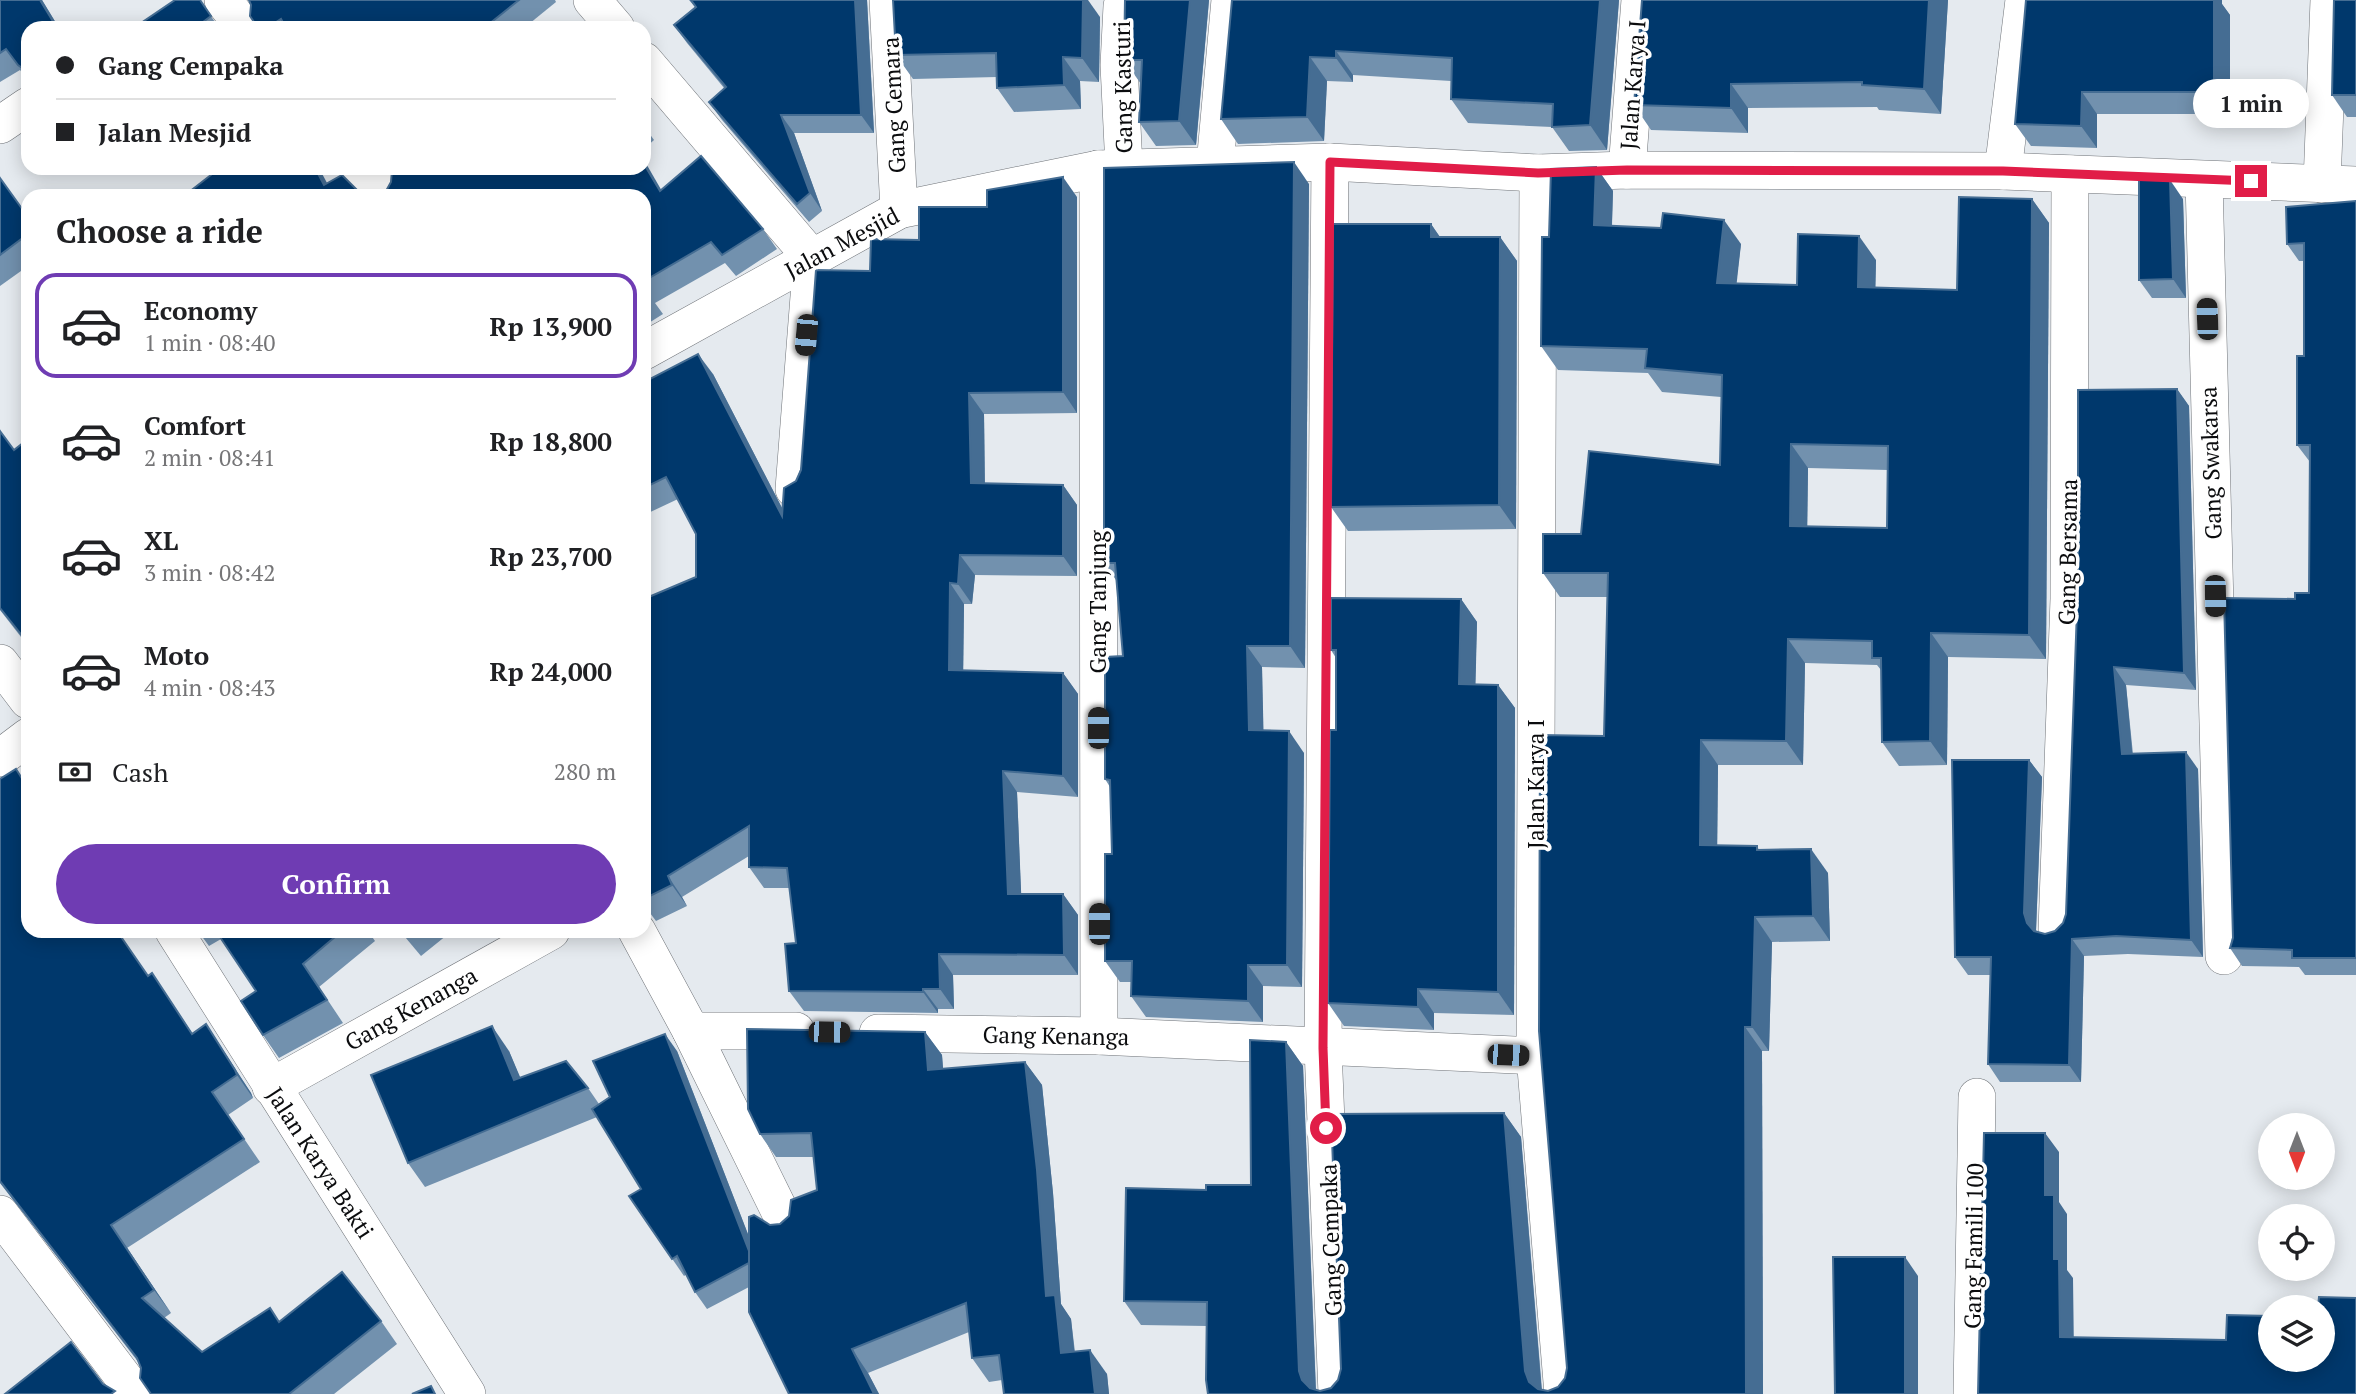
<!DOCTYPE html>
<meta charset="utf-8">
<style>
body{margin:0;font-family:"PT Serif",serif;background:#f2f2f2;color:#202124;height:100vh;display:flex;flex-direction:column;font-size:26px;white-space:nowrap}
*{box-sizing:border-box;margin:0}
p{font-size:23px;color:#757577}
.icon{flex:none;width:38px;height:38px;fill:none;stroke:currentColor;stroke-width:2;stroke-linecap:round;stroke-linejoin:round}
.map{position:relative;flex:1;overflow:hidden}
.drawer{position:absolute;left:21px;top:189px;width:630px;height:749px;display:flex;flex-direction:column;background:#fff;border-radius:21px;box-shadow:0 4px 18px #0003}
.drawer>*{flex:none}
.top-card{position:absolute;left:21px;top:21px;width:630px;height:154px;border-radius:21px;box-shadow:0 4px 18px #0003;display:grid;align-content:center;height:154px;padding:0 35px;background:#fff}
.needle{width:46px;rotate:180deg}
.buttons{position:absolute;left:2258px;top:1113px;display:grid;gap:14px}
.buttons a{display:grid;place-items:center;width:77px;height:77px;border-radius:50%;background:#fff;box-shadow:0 4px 18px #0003;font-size:35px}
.end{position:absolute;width:32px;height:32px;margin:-16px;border:9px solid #e11d48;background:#fff;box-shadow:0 0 0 4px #fff}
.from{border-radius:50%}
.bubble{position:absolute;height:49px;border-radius:24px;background:#fff;box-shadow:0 4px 18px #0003;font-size:23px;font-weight:600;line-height:49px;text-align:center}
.car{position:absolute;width:21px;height:42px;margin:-21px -10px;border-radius:9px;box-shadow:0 0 5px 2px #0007;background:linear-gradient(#222 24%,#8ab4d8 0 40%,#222 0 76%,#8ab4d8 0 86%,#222 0)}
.top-card b{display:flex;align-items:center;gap:24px;height:66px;font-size:26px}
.top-card b+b{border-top:2px solid #e0e0e0}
.top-card i{width:18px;height:18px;background:#202124}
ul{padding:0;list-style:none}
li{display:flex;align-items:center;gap:21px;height:105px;margin:0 14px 10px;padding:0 21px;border:4px solid transparent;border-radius:21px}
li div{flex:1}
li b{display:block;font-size:26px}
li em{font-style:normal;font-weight:600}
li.on{border-color:#6f3cb3}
li>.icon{width:63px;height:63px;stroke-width:1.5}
h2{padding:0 35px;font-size:32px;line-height:84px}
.pay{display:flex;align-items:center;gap:18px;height:77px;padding:0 35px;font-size:26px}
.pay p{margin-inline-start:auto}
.cta{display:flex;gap:14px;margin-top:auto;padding:14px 35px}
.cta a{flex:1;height:80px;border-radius:42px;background:#6f3cb3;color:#fff;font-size:28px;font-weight:600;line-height:80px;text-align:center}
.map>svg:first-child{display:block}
</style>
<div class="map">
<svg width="2356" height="1394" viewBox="0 0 2356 1394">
<rect width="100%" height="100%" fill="#e5eaef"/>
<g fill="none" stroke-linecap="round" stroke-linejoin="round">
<defs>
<g id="minor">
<polyline points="223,0 245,28"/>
<polyline points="592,0 616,28"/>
<polyline points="888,0 899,210"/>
<polyline points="1122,6 1119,65 1124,167"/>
<polyline points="644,61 812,258 794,489"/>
<polyline points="0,125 28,106"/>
<polyline points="1330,162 1323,1048 1337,1394"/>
<polyline points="1215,165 1230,0"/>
<polyline points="359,168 386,196"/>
<polyline points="1098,169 1099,1036"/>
<polyline points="1627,170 1640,0"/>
<polyline points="2003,171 2024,0"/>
<polyline points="1538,173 1535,1056 1563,1394"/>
<polyline points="2204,180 2224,956"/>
<polyline points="2322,184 2329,0"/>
<polyline points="644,351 899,210 1098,169 1330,162 1538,173 1627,170 2003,171 2356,185"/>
<polyline points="0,663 28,700"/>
<polyline points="0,758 28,737"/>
<polyline points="2057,930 2069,599 2070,174"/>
<polyline points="174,931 467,1394"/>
<polyline points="637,931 691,1031 788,1228"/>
<polyline points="691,1031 796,1031"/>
<polyline points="878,1033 1099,1036 1535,1056"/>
<polyline points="271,1087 551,931"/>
<polyline points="0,1214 136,1394"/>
<polyline points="1972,1394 1977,1097"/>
</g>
</defs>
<use href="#minor" stroke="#6f7378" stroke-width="38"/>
<use href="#minor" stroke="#fff" stroke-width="37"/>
</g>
<g fill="#7291ae" fill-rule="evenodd">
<polygon points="0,0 42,0 59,28 28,28 28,80 20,70 0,82"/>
<polygon points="200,0 219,28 129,28"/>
<polygon points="249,0 555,0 556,2 524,28 258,28"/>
<polygon points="689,0 867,0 874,133 794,133 822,211 809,222 722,120 709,102 724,88 687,43 674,25 695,7"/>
<polygon points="1125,0 1209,0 1196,145 1156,146 1139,122 1141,84 1124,60"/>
<polygon points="1232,0 1619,0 1607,150 1569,151 1552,127 1468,123 1451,99 1451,81 1353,75 1353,82 1327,81 1324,141 1238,144 1221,119"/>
<polygon points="1642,0 1948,0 1941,114 1879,110 1877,107 1748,108 1748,133 1651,130 1634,105"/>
<polygon points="2222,0 2222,4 2230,15 2230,114 2097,114 2097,148 2031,146 2015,124"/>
<polygon points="2356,0 2356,117 2347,117 2332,95"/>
<polygon points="1100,17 1099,82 1080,81 1081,109 1014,112 997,88 997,77 913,79 896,55"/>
<polygon points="644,126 654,140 644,149"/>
<path d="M1596,167L1613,191L1612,226L1741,244L1736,283L1797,285L1876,260L1875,288L1957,290L2032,199L2049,223L2046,659L1948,657L1947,765L1899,766L1882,742L1881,670L1877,665L1805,663L1803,765H1718L1717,845L1757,846L1759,850L1828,873L1830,941L1772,942L1769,1051H1762L1763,1394H1208L1207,1326L1141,1325L1124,1301L1206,1190L1251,1185L1286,1042L1303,1066L1316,1390L1320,1391L1331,1388L1338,1380L1504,1113L1521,1137L1542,1390L1548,1391L1558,1387L1565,1378L1567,1368L1604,736L1607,597H1560L1543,573L1581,534L1720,465L1721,397L1662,392L1648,373L1558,370L1541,346L1549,237ZM1808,468L1888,470L1887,528L1807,526Z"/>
<polygon points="390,168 644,168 661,190 763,229 777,249 736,276 725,263 655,303 663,314 644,326 644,196 184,196 327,183 357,190 365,195 376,196 386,191 391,182 392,171"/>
<polygon points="0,178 28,217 28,266 0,286"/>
<polygon points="1309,184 1305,668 1262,667 1263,731 1304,753 1302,987 1263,986 1263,1022 1146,1017 1131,996 1132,982 1120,982 1105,961 1112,854 1110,787 1105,779 1123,656 1116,580 1104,563"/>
<polygon points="1077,197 1077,413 984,414 985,483 1063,485 1077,505 1077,576 975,575 972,604 964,604 963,670 1063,673 1078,694 1078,797 1017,792 1021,894 1063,894 1078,915 1078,975 953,975 954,1009 938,1009 938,1013 804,1011 789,991 796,943 790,888 764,888 749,867 749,856 682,897 687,906 656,921 644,905 644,599 696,577 696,534 678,499 644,515 644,382 713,374 783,510 796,481 870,271 919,240 987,207"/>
<polygon points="2183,199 2186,298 2152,298 2139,280"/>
<polygon points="2356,201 2356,975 2305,975 2299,967 2242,966 2230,948 2295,599 2309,593 2310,462 2297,445 2304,356 2304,261 2299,261 2287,244"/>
<polygon points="1431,224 1440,237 1500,237 1517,261 1516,529 1348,531 1331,507"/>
<polygon points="2177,389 2189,406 2196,690 2126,685 2133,754 2198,769 2203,957 2128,954 2084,956 2081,1082 2000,1082 1988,1064 1990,975 1968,975 1955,957 2029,760 2042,777 2036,931 2045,934 2055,931 2063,923 2066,914 2078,582"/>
<polygon points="0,431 14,450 28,439 28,646 0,610"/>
<polygon points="1461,599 1477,622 1475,684 1498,685 1515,708 1514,1015 1434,1013 1434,1030 1344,1026 1328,1003 1336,730 1336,658 1331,650"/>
<polygon points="0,779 28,931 148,975 152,973 192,1033 206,1024 251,1093 253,1098 228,1115 260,1162 127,1248 171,1313 164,1318 202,1352 280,1321 381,1321 397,1344 334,1394 150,1394 139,1363 0,1183"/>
<polygon points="198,931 368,931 375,941 319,987 343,1023 279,1058 263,1035 256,991 221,939 209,946"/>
<polygon points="400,931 452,931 421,956"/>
<polygon points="925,1032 942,1055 943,1069 1025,1062 1042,1085 1053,1193 1061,1304 1071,1319 1075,1352 1107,1374 1109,1394 1004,1394 1002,1380 989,1382 972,1358 969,1332 868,1373 879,1394 789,1394 749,1287 707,1309 695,1292 687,1274 684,1276 629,1196 641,1189 597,1117 425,1187 408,1163 509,1051 520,1078 588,1088 599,1104 677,1051 749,1237 770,1225 780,1224 817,1190 814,1157 776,1157 760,1134"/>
</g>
<g fill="#456d93">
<polygon points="40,0 42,0 59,28 57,28"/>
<polygon points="855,0 867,0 874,133 861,115"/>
<polygon points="1083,0 1088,0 1100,17 1099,82 1082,58"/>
<polygon points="1190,0 1209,0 1196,145 1179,121"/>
<polygon points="1600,0 1619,0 1607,150 1590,125"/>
<polygon points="1929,0 1948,0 1941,114 1924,89"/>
<polygon points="2210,0 2222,0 2222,4 2230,15 2230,114 2214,92"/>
<polygon points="1336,51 1353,75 1353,82 1336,58"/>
<polygon points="1063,57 1080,81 1081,109 1064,85"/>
<polygon points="1310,57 1327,81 1324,141 1307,117"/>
<polygon points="1731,84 1748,108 1748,133 1731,108"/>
<polygon points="2082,92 2097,114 2097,148 2081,126"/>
<polygon points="781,115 794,133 822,211 810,193"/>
<polygon points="644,160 674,212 660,191 644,164"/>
<polygon points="1294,162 1309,184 1305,668 1290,646"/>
<polygon points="1596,167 1613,191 1611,249 1594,225"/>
<polygon points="315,168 319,168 334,196 324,185"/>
<polygon points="1063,177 1077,197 1077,413 1063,392"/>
<polygon points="2170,180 2183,199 2186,298 2173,279"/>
<polygon points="2032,199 2049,223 2046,659 2029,635"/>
<polygon points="1724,220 1741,244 1734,307 1717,283"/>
<polygon points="1431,224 1448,249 1431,237"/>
<polygon points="1859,236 1876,260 1875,312 1858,287"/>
<polygon points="1500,237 1517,261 1516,529 1499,505"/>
<polygon points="698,354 713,374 797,537 782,516"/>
<polygon points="2177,389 2189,406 2196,690 2184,673"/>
<polygon points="969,393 984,414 985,504 971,483"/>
<polygon points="1791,444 1808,468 1807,550 1790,526"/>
<polygon points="1063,485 1077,505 1077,576 1063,556"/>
<polygon points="960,555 975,575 972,604 958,584"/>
<polygon points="950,583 964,604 963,690 949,670"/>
<polygon points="1461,599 1477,622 1475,707 1459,684"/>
<polygon points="1931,633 1948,657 1947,765 1930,741"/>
<polygon points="1788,639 1805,663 1803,765 1786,741"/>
<polygon points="1247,646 1262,667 1264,752 1249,730"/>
<polygon points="2114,667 2126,685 2134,772 2122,754"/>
<polygon points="1063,673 1078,694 1078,797 1063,776"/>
<polygon points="1498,685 1515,708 1514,1015 1498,992"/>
<polygon points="1289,731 1304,753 1302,987 1287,965"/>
<polygon points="1701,740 1718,765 1717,869 1700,845"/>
<polygon points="2186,752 2198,769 2203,957 2191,940"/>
<polygon points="2029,760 2042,777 2036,930 2039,940 2027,923 2024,913"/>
<polygon points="1003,771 1017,792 1022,914 1008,894"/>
<polygon points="1811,849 1828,873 1830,941 1813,916"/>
<polygon points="668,876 682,897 687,906 672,885"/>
<polygon points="1063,894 1078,915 1078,975 1064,955"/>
<polygon points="1755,917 1772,942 1769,1051 1752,1027"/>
<polygon points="2072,939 2084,956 2081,1082 2069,1065"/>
<polygon points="939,954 953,975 954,1009 940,989"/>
<polygon points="1248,965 1263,986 1263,1022 1248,1001"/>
<polygon points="923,989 938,1009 938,1013 923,992"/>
<polygon points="1418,989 1434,1013 1434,1030 1418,1007"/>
<polygon points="206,1024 251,1093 253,1098 237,1075"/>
<polygon points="492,1026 509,1051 532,1105 514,1080"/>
<polygon points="1745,1027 1762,1051 1763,1394 1746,1394"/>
<polygon points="925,1032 942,1055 945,1094 928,1070"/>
<polygon points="665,1034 677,1051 765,1278 753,1261"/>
<polygon points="1286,1042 1303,1066 1316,1394 1302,1380 1299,1371"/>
<polygon points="1025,1062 1042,1085 1053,1193 1061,1304 1071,1319 1077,1377 1061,1353 1046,1296"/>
<polygon points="1504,1113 1521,1137 1542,1394 1529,1382 1525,1371"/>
<polygon points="2045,1133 2059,1152 2059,1202 2067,1214 2067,1270 2073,1278 2074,1356 2060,1337 2045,1195"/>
<polygon points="111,1225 127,1248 171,1313 154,1290"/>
<polygon points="1905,1257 1918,1276 1918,1394 1905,1394"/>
<polygon points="852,1349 868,1373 879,1394 874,1394"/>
<polygon points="1090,1350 1107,1374 1109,1394 1095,1394"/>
</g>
<g fill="#00386c" stroke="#456d93" stroke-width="2" fill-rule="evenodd">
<polygon points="0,0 40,0 57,28 28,28 28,72 18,65 6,49 0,53"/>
<polygon points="175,0 200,0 211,16 195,28 129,28 138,25"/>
<polygon points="249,0 519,0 484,28 286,28 281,19 267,28 258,28 250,16 251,5"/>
<polygon points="691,0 855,0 861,115 781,115 810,193 797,204 709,102 726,87 674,25 696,7"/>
<polygon points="893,0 1083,0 1082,58 1063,57 1064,85 997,88 996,53 896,55"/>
<polygon points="1125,0 1190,0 1179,121 1139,122 1142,60 1124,60"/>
<polygon points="1232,0 1600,0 1590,125 1552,127 1553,104 1451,99 1452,58 1336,51 1336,58 1310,57 1307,117 1221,119"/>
<polygon points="1642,0 1929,0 1924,89 1862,85 1862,82 1731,84 1731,108 1634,105"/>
<polygon points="2026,0 2214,0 2214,92 2082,92 2081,126 2015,124"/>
<polygon points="2334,0 2356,0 2356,95 2332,95"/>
<polygon points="701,156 763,229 722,255 711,242 644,281 644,196 184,196 216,171 215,168 315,168 324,185 342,175 357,190 365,195 376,196 386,191 391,182 392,170 390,168 644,168 644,164 660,191"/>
<polygon points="1294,162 1290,646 1247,646 1249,730 1289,731 1287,965 1248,965 1248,1001 1131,996 1132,961 1105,961 1105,854 1112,854 1110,780 1105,779 1105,657 1123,656 1115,563 1104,563 1104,168"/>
<path d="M1596,167L1594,225L1661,228L1663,213L1724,220L1717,283L1797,285L1798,234L1859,236L1858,287L1957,290L1959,197L2032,199L2029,635L1931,633L1930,741L1882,742L1881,658H1872V641L1788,639L1786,741L1701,740L1700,845L1757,846V850L1811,849L1813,916L1755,917L1752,1027H1745L1746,1394H1208L1206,1380L1207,1302L1124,1301L1126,1188L1206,1190V1185H1251L1250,1040L1286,1042L1299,1371L1302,1380L1310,1388L1320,1391L1331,1388L1338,1380L1341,1369L1331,1114L1504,1113L1525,1371L1529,1382L1538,1389L1548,1391L1558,1387L1565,1378L1567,1368L1539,1031L1540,735L1604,736L1608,573H1543V534H1581L1589,451L1720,465L1722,375L1645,368L1647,349L1541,346L1542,237H1549L1551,169ZM1791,444L1888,446L1887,528L1790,526Z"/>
<polygon points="1063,177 1063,392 969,393 971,483 1063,485 1063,556 960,555 958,584 950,583 949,670 1063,673 1063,776 1003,771 1008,894 1063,894 1064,955 939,954 940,989 923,989 923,992 789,991 785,944 796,943 787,868 749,867 749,826 668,876 672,885 644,899 644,599 696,577 696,534 666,477 644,488 644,382 698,354 782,516 784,488 796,481 801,470 816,270 870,271 871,239 919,240 919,207 987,207 987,190"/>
<polygon points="0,178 28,217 28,234 0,255"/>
<polygon points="2139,180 2170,180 2173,279 2139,280"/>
<polygon points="2356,201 2356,958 2292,958 2292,950 2230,948 2233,938 2224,598 2295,599 2295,593 2309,593 2310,445 2297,445 2297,356 2304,356 2304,243 2287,244 2286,207"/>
<polygon points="1333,224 1431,224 1431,237 1500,237 1499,505 1331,507"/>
<polygon points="644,287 648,293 644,296"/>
<polygon points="2177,389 2184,673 2114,667 2122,754 2186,752 2191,940 2116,936 2072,939 2069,1065 1988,1064 1991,957 1955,957 1952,760 2029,760 2024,913 2027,923 2034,931 2045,934 2055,931 2063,923 2066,914 2078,582 2078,390"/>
<polygon points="0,431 14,450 28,439 28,643 0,608"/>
<polygon points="1331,598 1461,599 1459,684 1498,685 1498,992 1418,989 1418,1007 1328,1003 1330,730 1336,730 1336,650 1331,650"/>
<polygon points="16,769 28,788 28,931 117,931 148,976 152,973 192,1034 206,1024 235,1070 237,1075 212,1092 244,1139 111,1225 154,1290 142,1298 202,1352 270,1308 279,1322 342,1272 381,1321 289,1394 151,1394 140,1378 141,1368 137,1358 0,1181 0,779"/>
<polygon points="216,931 342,931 303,964 327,1000 263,1035 241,1001 256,991"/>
<polygon points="402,931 415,931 408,937"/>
<polygon points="492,1026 514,1080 566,1061 588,1088 408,1163 371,1075"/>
<polygon points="747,1029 925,1032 928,1070 1025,1062 1037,1170 1046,1296 1055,1295 1061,1353 1090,1350 1095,1394 1004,1394 999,1355 972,1358 966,1303 852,1349 874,1394 789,1394 749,1312 749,1217 754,1215 770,1225 780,1224 789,1216 791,1200 817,1190 811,1133 760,1134 748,1109"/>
<polygon points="665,1034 749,1251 749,1263 695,1292 677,1256 672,1259 629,1196 641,1189 592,1109 610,1097 593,1061"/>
<polygon points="1984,1133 2045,1133 2045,1195 2054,1195 2054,1259 2059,1259 2060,1337 2226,1340 2227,1315 2270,1316 2270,1360 2322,1360 2322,1307 2318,1307 2319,1297 2356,1298 2356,1394 1978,1394"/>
<polygon points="1833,1257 1905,1257 1905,1394 1835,1394"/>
<polygon points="71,1342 103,1384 115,1391 111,1394 5,1394"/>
<polygon points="431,1386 435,1394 412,1394"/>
</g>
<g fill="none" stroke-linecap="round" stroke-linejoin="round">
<polyline stroke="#e11d48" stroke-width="9" points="1326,1128 1323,1048 1330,162 1538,173 1627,170 2003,171 2251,181"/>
</g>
<g text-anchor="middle" stroke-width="7" stroke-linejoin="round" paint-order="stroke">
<g font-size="23" fill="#0b0c0e" stroke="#fff">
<text transform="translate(1633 85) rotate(-86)" y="8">Jalan Karya I</text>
<text transform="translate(1123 87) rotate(-91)" y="8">Gang Kasturi</text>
<text transform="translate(894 105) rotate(-93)" y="8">Gang Cemara</text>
<text transform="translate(842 243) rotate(-28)" y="8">Jalan Mesjid</text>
<text transform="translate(2211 463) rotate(-92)" y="8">Gang Swakarsa</text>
<text transform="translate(2068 552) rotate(-89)" y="8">Gang Bersama</text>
<text transform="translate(1098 602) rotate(-90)" y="8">Gang Tanjung</text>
<text transform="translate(1536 784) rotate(-90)" y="8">Jalan Karya I</text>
<text transform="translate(411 1009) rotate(-29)" y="8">Gang Kenanga</text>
<text transform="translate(1056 1036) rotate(1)" y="8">Gang Kenanga</text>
<text transform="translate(320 1163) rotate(57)" y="8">Jalan Karya Bakti</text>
<text transform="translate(1331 1240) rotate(-92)" y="8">Gang Cempaka</text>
<text transform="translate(1974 1246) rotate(-89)" y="8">Gang Famili 100</text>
</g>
</g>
</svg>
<div class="buttons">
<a><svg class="needle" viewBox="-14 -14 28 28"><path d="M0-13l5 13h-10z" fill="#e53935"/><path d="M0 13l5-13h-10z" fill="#757577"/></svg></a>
<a><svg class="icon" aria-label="locate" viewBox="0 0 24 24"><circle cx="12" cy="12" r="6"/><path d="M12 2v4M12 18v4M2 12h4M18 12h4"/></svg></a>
<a><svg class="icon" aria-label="layers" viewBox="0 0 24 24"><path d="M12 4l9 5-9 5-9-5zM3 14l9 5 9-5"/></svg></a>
</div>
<i class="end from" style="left:1326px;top:1128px"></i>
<i class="end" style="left:2251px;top:181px"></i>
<div class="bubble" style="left:2193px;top:79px;width:116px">1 min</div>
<i class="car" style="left:2207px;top:319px;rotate:358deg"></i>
<i class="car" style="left:806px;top:335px;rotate:185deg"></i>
<i class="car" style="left:2215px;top:596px;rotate:179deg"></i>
<i class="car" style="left:1098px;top:728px;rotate:0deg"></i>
<i class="car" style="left:1099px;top:924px;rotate:0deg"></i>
<i class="car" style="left:829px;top:1032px;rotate:91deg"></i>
<i class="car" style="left:1508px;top:1055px;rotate:92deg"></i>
<div class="top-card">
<b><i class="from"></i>Gang Cempaka</b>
<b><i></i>Jalan Mesjid</b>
</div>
<section class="drawer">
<h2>Choose a ride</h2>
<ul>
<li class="on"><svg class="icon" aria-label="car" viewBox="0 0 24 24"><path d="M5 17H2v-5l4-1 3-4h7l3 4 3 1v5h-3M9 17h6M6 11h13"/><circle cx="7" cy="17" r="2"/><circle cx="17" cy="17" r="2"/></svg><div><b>Economy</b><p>1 min · 08:40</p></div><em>Rp 13,900</em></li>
<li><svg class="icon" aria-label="car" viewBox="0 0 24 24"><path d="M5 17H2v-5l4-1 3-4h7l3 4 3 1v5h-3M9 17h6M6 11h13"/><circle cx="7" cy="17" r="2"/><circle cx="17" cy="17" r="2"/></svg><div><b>Comfort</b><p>2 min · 08:41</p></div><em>Rp 18,800</em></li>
<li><svg class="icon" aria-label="car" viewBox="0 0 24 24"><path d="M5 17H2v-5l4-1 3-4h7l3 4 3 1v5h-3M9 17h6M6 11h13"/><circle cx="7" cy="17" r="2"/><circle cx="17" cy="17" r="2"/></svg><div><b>XL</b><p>3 min · 08:42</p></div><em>Rp 23,700</em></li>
<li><svg class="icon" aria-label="car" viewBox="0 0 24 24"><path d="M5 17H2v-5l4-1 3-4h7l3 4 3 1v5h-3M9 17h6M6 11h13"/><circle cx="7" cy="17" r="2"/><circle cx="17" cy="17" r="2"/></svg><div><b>Moto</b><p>4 min · 08:43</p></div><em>Rp 24,000</em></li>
</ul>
<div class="pay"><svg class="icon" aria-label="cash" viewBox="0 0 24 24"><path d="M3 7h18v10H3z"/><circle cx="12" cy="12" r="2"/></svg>Cash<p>280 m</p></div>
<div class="cta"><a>Confirm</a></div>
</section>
</div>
